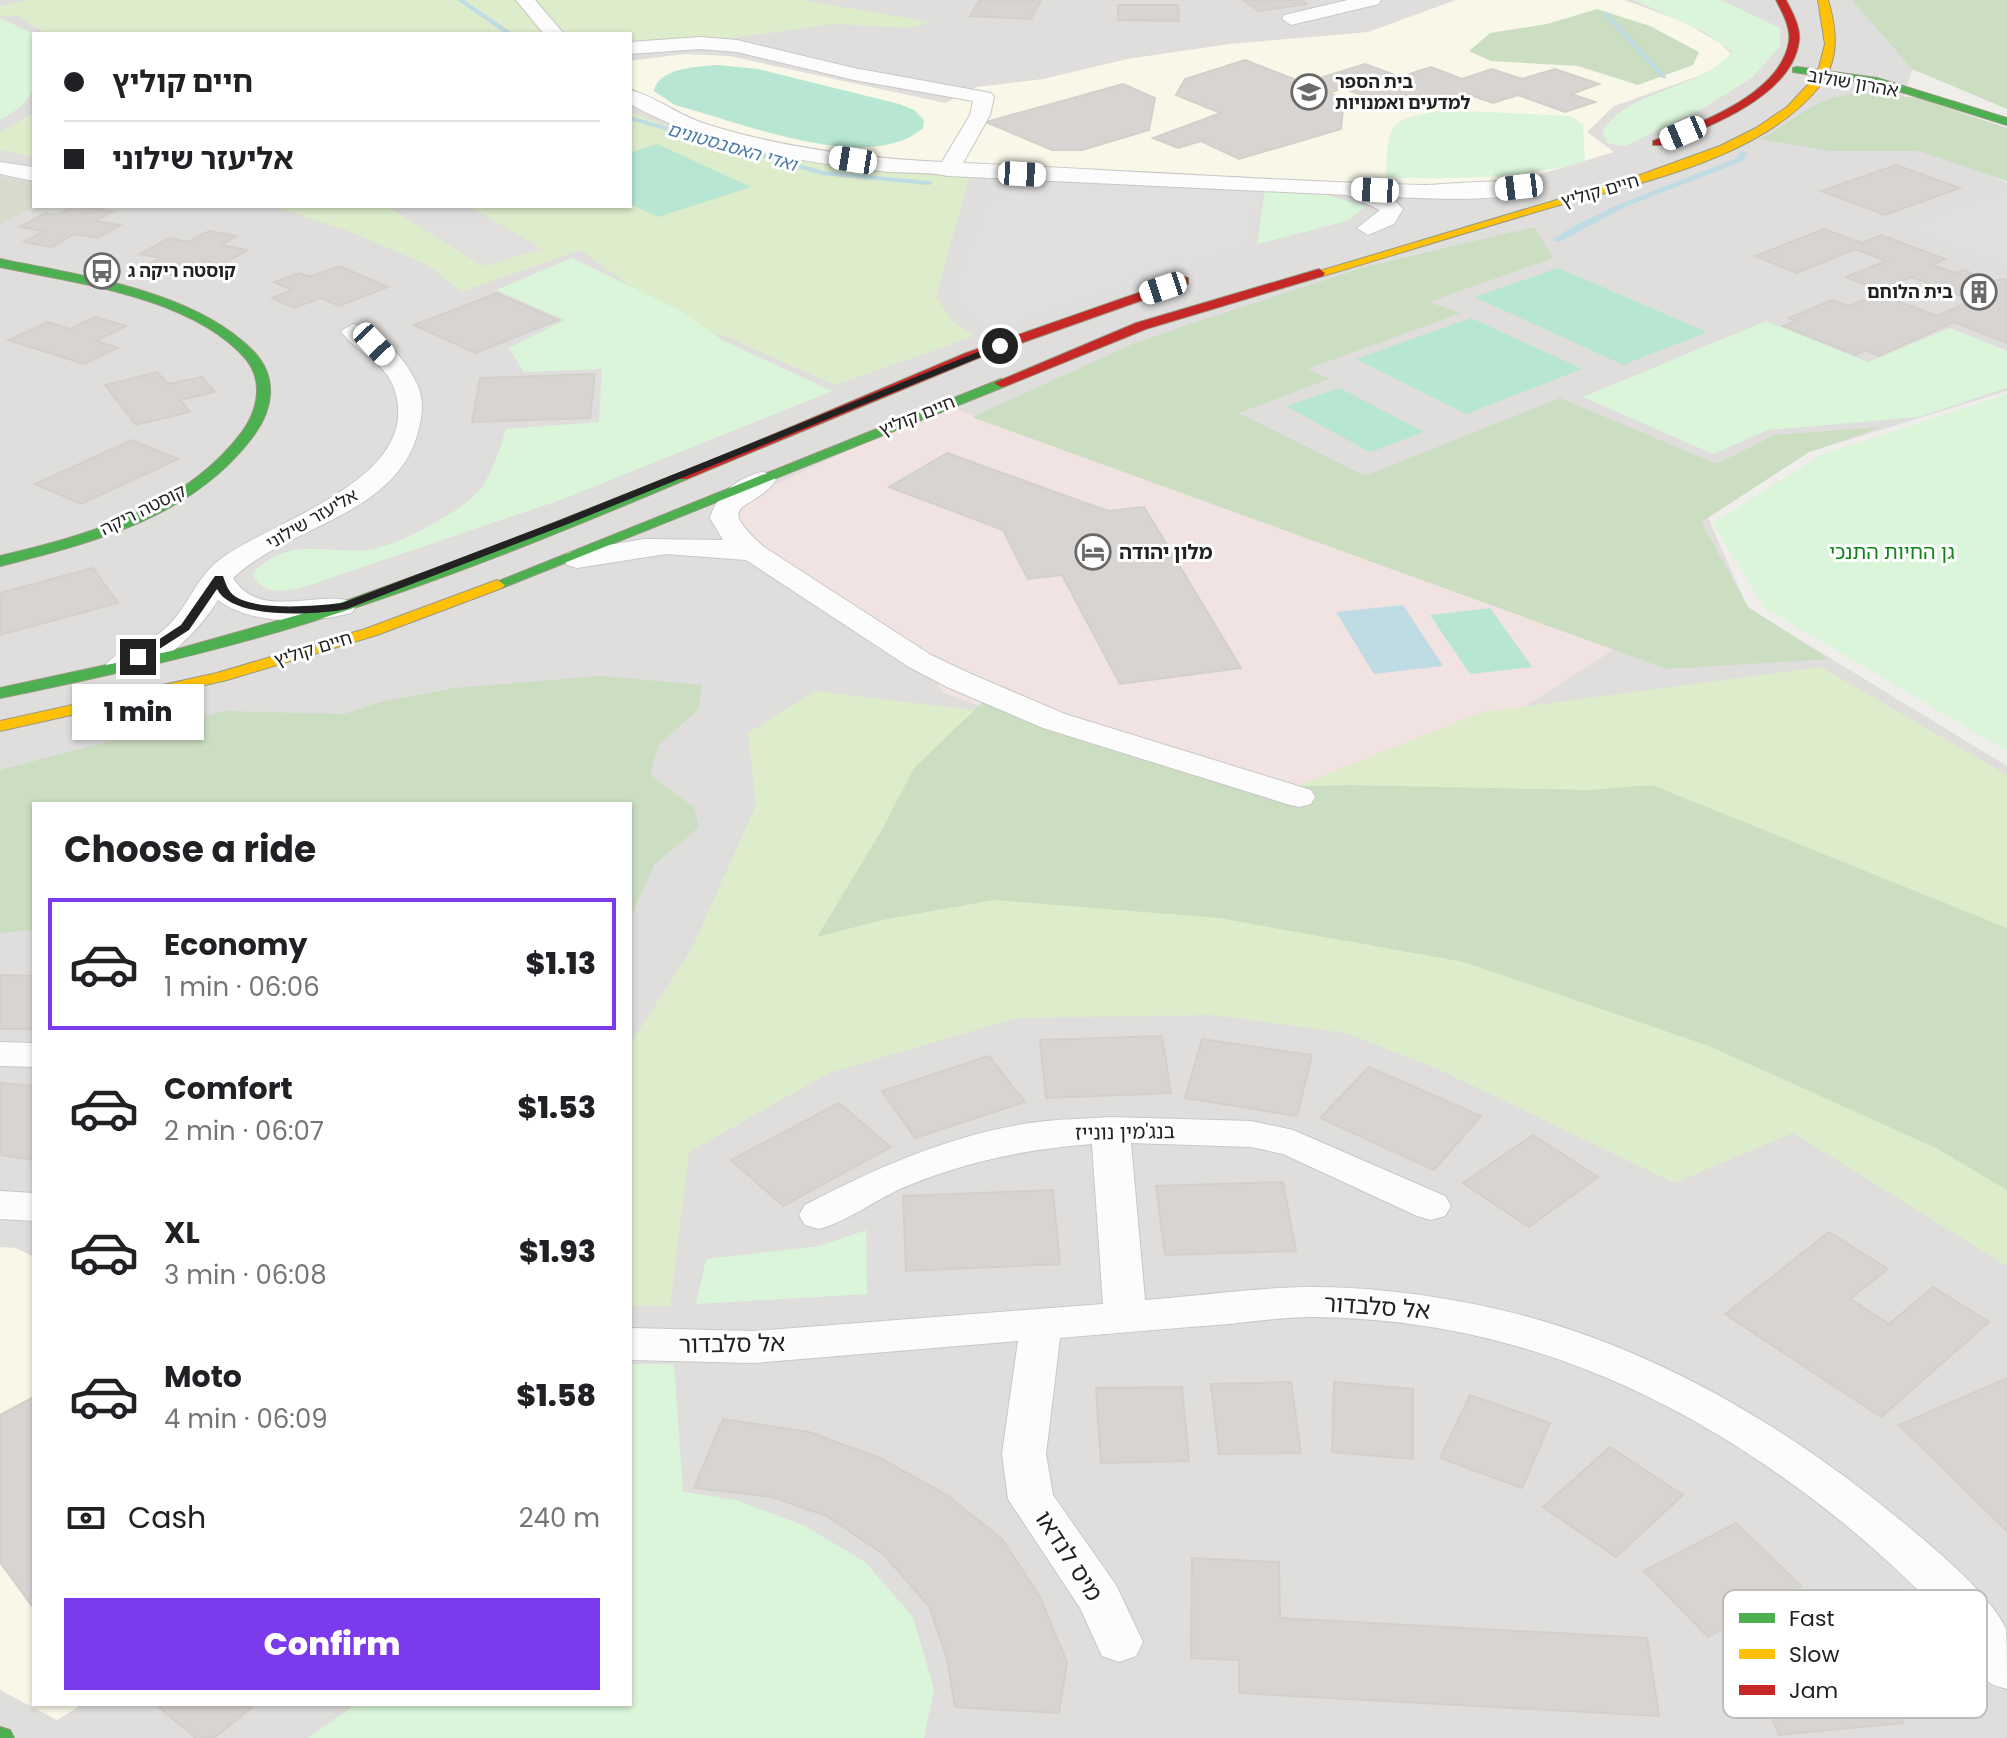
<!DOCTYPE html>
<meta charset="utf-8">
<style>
body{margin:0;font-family:Poppins,"Noto Sans Hebrew",sans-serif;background:#f6f6f6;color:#202124;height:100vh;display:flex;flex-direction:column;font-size:30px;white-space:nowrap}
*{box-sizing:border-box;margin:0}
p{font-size:26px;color:#757577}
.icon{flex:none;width:44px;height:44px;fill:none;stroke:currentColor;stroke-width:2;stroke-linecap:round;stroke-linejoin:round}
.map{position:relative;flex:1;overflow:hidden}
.details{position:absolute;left:32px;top:802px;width:600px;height:904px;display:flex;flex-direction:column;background:#fff;border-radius:0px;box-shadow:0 2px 6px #0004}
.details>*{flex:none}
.hud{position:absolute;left:32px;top:32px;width:600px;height:176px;border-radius:0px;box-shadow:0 2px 6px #0004;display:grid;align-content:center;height:176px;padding:0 32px;background:#fff}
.end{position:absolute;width:36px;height:36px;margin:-18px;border:10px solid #222;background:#fff;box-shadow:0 0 0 4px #fff}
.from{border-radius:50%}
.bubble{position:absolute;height:56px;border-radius:0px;background:#fff;box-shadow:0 2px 6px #0004;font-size:26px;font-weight:800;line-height:56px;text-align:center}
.car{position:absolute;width:24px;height:48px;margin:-24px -12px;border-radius:10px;box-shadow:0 0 6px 2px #0007;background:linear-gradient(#fff 24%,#345 0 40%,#fff 0 76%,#345 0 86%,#fff 0)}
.hud b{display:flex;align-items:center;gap:28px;height:76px;font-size:30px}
.hud b+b{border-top:2px solid #e0e0e0}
.hud i{width:20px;height:20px;background:#202124}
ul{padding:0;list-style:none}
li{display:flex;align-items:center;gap:24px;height:132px;margin:0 16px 12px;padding:0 16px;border:4px solid transparent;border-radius:0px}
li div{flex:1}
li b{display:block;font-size:30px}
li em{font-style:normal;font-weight:800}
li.selected{border-color:#7c3aed}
li>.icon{width:72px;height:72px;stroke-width:1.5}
h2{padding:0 32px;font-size:36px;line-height:96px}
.pay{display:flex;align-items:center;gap:20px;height:88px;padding:0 32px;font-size:30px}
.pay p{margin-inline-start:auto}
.action{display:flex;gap:16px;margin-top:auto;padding:16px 32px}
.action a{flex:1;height:92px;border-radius:0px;background:#7c3aed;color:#fff;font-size:32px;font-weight:800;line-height:92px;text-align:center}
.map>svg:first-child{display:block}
</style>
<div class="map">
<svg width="2007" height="1738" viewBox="0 0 2007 1738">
<rect width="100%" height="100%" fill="#f0eeeb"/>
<path fill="#dfdedc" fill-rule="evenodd" d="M0,0H2007V100L1912,70L1891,136L2007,182V391L1809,452L1708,518L1748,608L2007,766V1738H0ZM34,34H630V206H34ZM34,804H630V1704H34Z"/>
<polygon fill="#f1e3e1" points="945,405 1624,643 1333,830 944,693 920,661 754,553 725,508"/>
<g fill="#f8f7e8">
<polygon points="1456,0 1624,0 1682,21 1720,43 1733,56 1707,73 1614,106 1587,132 1614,152 1514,182 1428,189 927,166 796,149 711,128 653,106 630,86 630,61 684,54 729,56 945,103 977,87 1043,79 1127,59 1230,44 1368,32"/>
<polygon points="0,1247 16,1248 34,1257 34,1704 83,1704 57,1720 0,1690"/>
</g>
<polygon fill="#d9d9cd" points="0,177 34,182 36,206 0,224"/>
<g fill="#ddeccb">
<polygon points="28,0 801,0 931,22 911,28 833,24 630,53 630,34 46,34 19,16 0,16 0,6"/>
<polygon points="630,112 699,137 813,160 948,170 969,178 936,297 953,322 975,336 835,385 725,336 694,331 580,250 461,292 428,265 348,231 272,206 630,206"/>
<polygon points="34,113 34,157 0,150 0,132"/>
<polygon points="1821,667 2007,775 2007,1266 1793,1133 1674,1183 1438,1069 1346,1033 1213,1015 1017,1018 829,1073 689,1152 670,1306 630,1305 630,1044 691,950 756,805 748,733 815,691 982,711 1297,786 1482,712"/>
</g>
<g fill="#cbdec1">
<polygon points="1852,0 2007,0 2007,109 1912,69"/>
<polygon points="1597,9 1650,26 1699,52 1693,65 1638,85 1578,66 1491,61 1469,51 1490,33 1547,24"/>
<path d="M1875,93L1918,98L2007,128V181L1919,151H1830L1760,139C1809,113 1814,93 1875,93Z"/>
<polygon points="1534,227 1553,258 1429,302 1461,313 1307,369 1329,379 1239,413 1365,476 1560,398 1717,464 1774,435 1882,427 1809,452 1701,522 1748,607 1829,659 1667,669 972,417 1133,344 1190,324 1365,267"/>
<polygon points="602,676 702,685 698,710 659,744 650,775 694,807 699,827 654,865 630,919 630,804 34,804 34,930 0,933 0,770 225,711 343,714 381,702 454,688"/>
<polygon points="986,699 1268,787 1348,785 1591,790 1652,785 2007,928 2007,1190 1936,1148 1709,1046 1464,962 1219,918 994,900 882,920 817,937 880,833 914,768"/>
</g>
<g fill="#daf5da">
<path d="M1634,0H1721L1780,28V46L1753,77L1700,110L1625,146L1607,143L1602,131C1635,86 1695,93 1732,52L1708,34Z"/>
<path d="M0,18L34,34C34,80 45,96 0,120Z"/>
<path d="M1445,110L1571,116L1583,125L1585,162C1518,178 1455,180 1386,177C1389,120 1387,120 1445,110Z"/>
<polygon points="1265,190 1326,195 1367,206 1347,221 1257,244"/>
<path d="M572,258L681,311L722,340L832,391L566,498L301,588C281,592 264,595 252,574C290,535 321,554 367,550C394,548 456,514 475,495C492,477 499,452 506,429L599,422L602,369L524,372L509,348L565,320L496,290Z"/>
<polygon points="1766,321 1868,362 1950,328 2007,351 2007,388 1918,417 1768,430 1713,454 1583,397"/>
<polygon points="2007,394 2007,751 1765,608 1713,523 1821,455"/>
<polygon points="866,1230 867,1294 696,1304 706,1259 820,1246"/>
<polygon points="630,1364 674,1364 683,1492 736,1500 805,1526 865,1562 913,1617 934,1689 924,1738 308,1738 356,1704 630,1704"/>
</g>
<g fill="#b7e6d2">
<path d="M718,65L758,69L899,104L914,110L924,120L923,128C869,176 737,121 675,105L654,91C659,67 698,67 718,65Z"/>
<polygon points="657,144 751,187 658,217 630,204 630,153"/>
<polygon points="1558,268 1707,332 1623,365 1475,297"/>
<polygon points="1471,318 1582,369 1466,414 1356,359"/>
<polygon points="1340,388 1424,432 1370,452 1286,406"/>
<polygon points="1490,608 1532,667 1470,674 1430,615"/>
</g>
<g fill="#e0dfde">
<polygon points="992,179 1165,188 1259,192 1249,246 1006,327 978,322 961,310 955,288"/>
<polygon points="2004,188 2007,189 2007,268 1901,229"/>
<polygon points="386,206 469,206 542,249 483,266"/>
</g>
<polygon fill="#bfdbe3" points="1403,605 1443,666 1374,674 1336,612"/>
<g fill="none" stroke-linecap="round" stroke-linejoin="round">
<g fill="#bfdbe3" fill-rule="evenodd">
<polygon points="457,0 464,0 514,34 506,34"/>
<polygon points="1603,12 1607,12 1666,76 1666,78 1662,78 1603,14"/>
<polygon points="630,116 823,171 929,181 933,183 929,185 822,175 630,120"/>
<polygon points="1740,151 1747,153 1743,161 1625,207 1559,242 1552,240 1574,226 1619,204 1737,158"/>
</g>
</g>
<g fill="#d7d4d2" stroke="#d3d0cc" stroke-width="2">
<polygon points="980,0 1041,0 1031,19 970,16"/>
<polygon points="1243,0 1301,0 1307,4 1259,11"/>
<polygon points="1118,5 1178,5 1179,21 1118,20"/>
<polygon points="1245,60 1304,83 1365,64 1400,77 1431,67 1462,79 1492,69 1522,79 1555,69 1599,84 1571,94 1595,102 1565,112 1518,95 1493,103 1470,95 1437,105 1408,95 1382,103 1343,88 1329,93 1344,99 1341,129 1239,159 1201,141 1178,148 1153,138 1221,113 1176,95 1185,79"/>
<polygon points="1123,84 1155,98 1149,130 1082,150 1052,150 986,122"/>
<polygon points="1896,165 1960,188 1885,215 1821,191"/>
<polygon points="74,206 113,211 95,221 120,225 98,238 74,234 52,247 24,242 43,231 20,227 45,213 57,215"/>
<polygon points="1824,229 1862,243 1881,235 1945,259 1932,265 1955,273 1963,270 1993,281 2007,279 2007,343 1954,322 1879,356 1866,350 1855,355 1783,326 1797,321 1789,318 1832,300 1849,306 1879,294 1937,316 1973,300 1911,277 1879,290 1846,277 1886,261 1855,249 1797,273 1755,256"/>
<polygon points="209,231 236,236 221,245 247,250 222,265 205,261 179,276 142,268 160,258 140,254 169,238 188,242"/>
<polygon points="339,266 388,287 339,306 321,298 294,308 272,298 292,290 274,282 300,273 309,277"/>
<polygon points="497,293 558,320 475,353 414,325"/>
<polygon points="95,317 126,326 96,341 118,348 84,364 8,340 48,322 70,329"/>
<polygon points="157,372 168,384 202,377 215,392 180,400 190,412 136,425 105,385"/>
<polygon points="595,374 590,418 472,422 480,378"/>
<polygon points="132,440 178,459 81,504 35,484"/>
<polygon points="947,453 1108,511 1144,507 1241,668 1120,684 1062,575 1028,579 1003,530 889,487"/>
<polygon points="93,568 118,603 0,635 0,593"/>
<polygon points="0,975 34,976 34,1029 0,1029"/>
<polygon points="1162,1036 1171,1093 1046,1098 1040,1040"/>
<polygon points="1202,1039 1312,1055 1297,1116 1185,1098"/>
<polygon points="989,1056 1025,1102 915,1138 882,1091"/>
<polygon points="1369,1067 1481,1116 1434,1170 1320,1118"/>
<polygon points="0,1083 34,1086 34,1160 0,1155"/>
<polygon points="839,1103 891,1147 783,1206 731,1160"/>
<polygon points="1533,1135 1598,1177 1529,1227 1463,1183"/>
<polygon points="1283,1182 1296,1251 1165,1255 1156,1186"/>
<polygon points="1053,1190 1060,1264 906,1271 903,1196"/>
<polygon points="1829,1232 1888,1269 1850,1299 1889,1324 1933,1287 1989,1322 1881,1417 1725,1314"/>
<polygon points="2007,1378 2007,1531 1899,1425"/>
<polygon points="1291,1382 1301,1453 1219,1454 1211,1384"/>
<polygon points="1334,1382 1413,1389 1413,1459 1332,1452"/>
<polygon points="1182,1387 1189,1461 1101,1463 1096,1388"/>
<polygon points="1470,1395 1550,1423 1522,1488 1440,1458"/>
<polygon points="34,1397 34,1609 0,1562 0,1415"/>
<polygon points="723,1419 809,1432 880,1458 947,1495 1002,1539 1040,1597 1067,1662 1059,1713 955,1707 947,1659 929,1606 883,1554 827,1516 772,1497 694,1488"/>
<polygon points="1610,1447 1683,1495 1616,1557 1543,1507"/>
<polygon points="1736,1523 1801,1586 1708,1637 1644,1571"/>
<polygon points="1192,1558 1279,1562 1280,1618 1647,1638 1659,1716 1239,1693 1239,1660 1191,1658"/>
<polygon points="1869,1648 1903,1723 1779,1735 1748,1659"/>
<polygon points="155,1704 256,1704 214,1738 196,1738"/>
</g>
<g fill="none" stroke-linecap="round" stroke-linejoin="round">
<defs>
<g id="street">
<polygon points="516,0 535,0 564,34 544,34"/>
<polygon points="1348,0 1381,0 1379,4 1291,25 1282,19 1284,15"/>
<path d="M700,37L737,40L854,68L991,93L994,97L990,115L963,163C1116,170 1270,181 1424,185C1443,185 1522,176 1530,187C1516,204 1416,198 1391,197L1403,209L1394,224L1368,235L1357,228L1380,210L1347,195L948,176C926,171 903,174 880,171C797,161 704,146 630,104V90C655,96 678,115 703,123C780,148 863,158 942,162L970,115L973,101L854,80L737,52L700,49L630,54V42Z"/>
<polygon points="0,162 34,167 34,181 0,174"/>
<path d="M353,324C379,330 404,357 415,380C424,397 423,411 419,428C399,516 290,524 233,578C259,620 314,591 351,601L356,607L351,613C311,623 253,626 218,600C199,631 151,683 109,672L105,666C116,650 145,644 161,632C186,613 194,580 218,561C270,520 426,480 394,388C384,360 356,353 341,331Z"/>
<path d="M762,472L772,474L776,480C753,513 711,499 764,547L931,655L969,673L1065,714L1311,790L1315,797L1311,804L1299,807L1287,804L1043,728L947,687L909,667L746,560L666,554L577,568L567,565L563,559L567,553L577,550L645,539L723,540L710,518C717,494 737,478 762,472Z"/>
<polygon points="0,1042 34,1043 34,1067 0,1066"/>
<path d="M1110,1117L1251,1121L1293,1130L1445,1196L1451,1206L1445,1216L1431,1220L1417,1216L1283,1154L1251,1147L1131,1143L1145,1300C1200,1296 1258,1287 1313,1287C1363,1287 1414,1293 1463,1302C1636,1333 1793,1427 1924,1540C1949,1561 1993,1600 2006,1629C2007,1644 2007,1672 2007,1689C2002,1687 1994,1686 1990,1683C1976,1672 1967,1647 1956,1633C1927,1595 1889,1562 1853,1531C1694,1400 1521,1319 1313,1317C1286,1317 1257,1321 1229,1324C1173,1328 1117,1333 1060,1338L1046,1454L1053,1495L1116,1585L1143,1642L1136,1656L1119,1662L1102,1656L1080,1608L1008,1499L1002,1454L1018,1341L754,1363L630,1360V1328L754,1331L1103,1304L1092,1144C1027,1149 967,1161 907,1186C877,1198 851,1220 819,1229L805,1225L799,1215L805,1205C876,1168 950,1135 1030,1123C1056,1119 1084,1119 1110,1117Z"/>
<polygon points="0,1191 34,1193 34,1221 0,1219"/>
</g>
<g id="fast">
<polygon points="1797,67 1877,78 2007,118 2007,125 1876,84 1793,72 1793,68"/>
<path d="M0,259C81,276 194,290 254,352C278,378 273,409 254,435C194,517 94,542 0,566V556C89,535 185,508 242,432C258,411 264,381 246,359C192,297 76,283 0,267Z"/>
<polygon points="1001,379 1006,380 1006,386 502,588 492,588 489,585"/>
<path d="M682,472L687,473V479C562,532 437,583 307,623C206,654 103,677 0,698V688L171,651L337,604L465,558Z"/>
<polygon points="0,1727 10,1730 14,1738 0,1738"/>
</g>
<g id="slow">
<path d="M1818,0H1828C1837,30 1840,60 1819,87C1758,162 1628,185 1539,211C1467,232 1395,255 1323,276L1313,273L1640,175L1720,146L1756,128L1787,107L1817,75L1825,44Z"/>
<polygon points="497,580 505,585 502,588 377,635 227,680 0,731 0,721 217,673 365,629"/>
</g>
<g id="jam">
<path d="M1776,0H1786C1792,12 1801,27 1799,41C1792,97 1706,128 1661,145H1653V141C1697,124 1781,95 1789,41C1791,27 1782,12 1776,0Z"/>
<polygon points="1319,269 1325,273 1323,276 1146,329 1006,386 1001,387 994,383 1136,323"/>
<polygon points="1184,277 1188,278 1188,284 976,359 687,479 677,479 675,476 966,353"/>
</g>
</defs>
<use href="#street" stroke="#c9c8c7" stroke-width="2"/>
<use href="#fast" stroke="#999a82" stroke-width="2"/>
<use href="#slow" stroke="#999a82" stroke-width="2"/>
<use href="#jam" stroke="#999a82" stroke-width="2"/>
<use href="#street" fill="#fdfcfc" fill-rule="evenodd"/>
<use href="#fast" fill="#4caf50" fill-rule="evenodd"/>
<use href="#slow" fill="#ffc107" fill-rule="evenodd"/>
<use href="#jam" fill="#c62828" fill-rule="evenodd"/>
</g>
<path fill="#222" d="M1000,343L1003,348L568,524L347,609C318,615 232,620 217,589L189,630L142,660L132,657L181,625L215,576H223C226,584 228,592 236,597C260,611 314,606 342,603L560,520Z"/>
<defs>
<symbol id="school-ring" viewBox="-11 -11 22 22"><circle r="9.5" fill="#fff" stroke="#6a6968" stroke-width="1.5"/><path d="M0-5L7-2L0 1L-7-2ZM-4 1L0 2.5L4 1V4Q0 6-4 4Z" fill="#6a6968"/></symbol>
<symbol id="bus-ring" viewBox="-11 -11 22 22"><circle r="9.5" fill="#fff" stroke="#6a6968" stroke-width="1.5"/><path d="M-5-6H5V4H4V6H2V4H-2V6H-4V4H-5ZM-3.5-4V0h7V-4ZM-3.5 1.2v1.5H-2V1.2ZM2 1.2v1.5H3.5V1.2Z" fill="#6a6968"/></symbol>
<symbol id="building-ring" viewBox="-11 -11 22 22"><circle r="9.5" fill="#fff" stroke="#6a6968" stroke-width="1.5"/><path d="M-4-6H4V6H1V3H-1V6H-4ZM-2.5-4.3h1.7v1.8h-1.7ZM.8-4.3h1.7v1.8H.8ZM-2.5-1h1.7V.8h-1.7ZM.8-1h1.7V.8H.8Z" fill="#6a6968"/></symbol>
<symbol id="hotel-ring" viewBox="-11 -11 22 22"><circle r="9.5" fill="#fff" stroke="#6a6968" stroke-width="1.5"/><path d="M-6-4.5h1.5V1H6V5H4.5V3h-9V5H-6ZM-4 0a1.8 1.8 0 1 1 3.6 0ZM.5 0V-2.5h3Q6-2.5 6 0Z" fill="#6a6968"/></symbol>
</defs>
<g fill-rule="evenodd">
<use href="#school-ring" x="1289" y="72" width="40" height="40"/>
<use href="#bus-ring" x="82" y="251" width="40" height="40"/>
<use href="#building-ring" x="1959" y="272" width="40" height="40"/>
<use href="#hotel-ring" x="1073" y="532" width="40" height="40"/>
</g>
<g text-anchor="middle" stroke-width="6" stroke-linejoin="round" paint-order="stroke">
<g font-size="18" font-weight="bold" fill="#222" stroke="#fff" text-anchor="start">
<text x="1335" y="88">בית הספר<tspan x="1335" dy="21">למדעים ואמנויות</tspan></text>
<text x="128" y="277">קוסטה ריקה ג</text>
<text x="1953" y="298" text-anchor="end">בית הלוחם</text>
</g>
<g font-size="18" fill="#222" stroke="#fff">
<text transform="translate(1853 83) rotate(10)" y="6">אהרון שולוב</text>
<text transform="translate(1600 191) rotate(-16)" y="6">חיים קוליץ</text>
<text transform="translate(917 416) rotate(-22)" y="6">חיים קוליץ</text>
<text transform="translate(143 510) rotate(-26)" y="6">קוסטה ריקה</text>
<text transform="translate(312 519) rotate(-30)" y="6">אליעזר שילוני</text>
<text transform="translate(313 649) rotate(-17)" y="6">חיים קוליץ</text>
</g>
<g font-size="18" font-style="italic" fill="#4a7aab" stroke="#fff">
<text transform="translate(732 147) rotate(16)" y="6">ואדי האסבסטונים</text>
</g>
<g font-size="20" font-weight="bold" fill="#222" stroke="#fff" text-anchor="start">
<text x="1119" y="559">מלון יהודה</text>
</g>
<g font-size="20" fill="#0c8416" stroke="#fff">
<text x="1892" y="559">גן החיות התנכי</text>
</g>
<g font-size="20" fill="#222" stroke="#fff">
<text transform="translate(1125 1132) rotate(-1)" y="7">בנג'מין נונייז</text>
</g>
<g font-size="24" fill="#222" stroke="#fff">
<text transform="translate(1377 1307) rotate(4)" y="8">אל סלבדור</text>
<text transform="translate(732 1344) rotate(-1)" y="8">אל סלבדור</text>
<text transform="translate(1069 1556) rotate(57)" y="8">מיס לנדאו</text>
</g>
</g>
<rect x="1723" y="1590" width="264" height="128" rx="12" fill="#fff" stroke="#bdbdbd" stroke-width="2"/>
<rect x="1739" y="1613" width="36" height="10" fill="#4caf50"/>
<rect x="1739" y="1649" width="36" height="10" fill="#ffc107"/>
<rect x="1739" y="1685" width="36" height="10" fill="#c62828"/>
<g font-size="22" fill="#222">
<text x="1789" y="1626">Fast</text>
<text x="1789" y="1662">Slow</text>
<text x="1789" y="1698">Jam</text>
</g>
</svg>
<i class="end from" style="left:1000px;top:346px"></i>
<i class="end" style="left:138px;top:657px"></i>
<div class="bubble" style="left:72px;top:684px;width:132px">1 min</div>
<i class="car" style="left:1683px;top:133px;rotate:247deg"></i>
<i class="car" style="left:853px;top:160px;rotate:279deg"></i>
<i class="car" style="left:1022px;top:174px;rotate:93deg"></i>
<i class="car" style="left:1519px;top:187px;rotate:263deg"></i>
<i class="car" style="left:1375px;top:190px;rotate:273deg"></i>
<i class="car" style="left:1163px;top:288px;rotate:252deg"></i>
<i class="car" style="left:374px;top:344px;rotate:137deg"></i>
<div class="hud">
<b><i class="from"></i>חיים קוליץ</b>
<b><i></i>אליעזר שילוני</b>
</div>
<section class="details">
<h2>Choose a ride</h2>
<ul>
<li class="selected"><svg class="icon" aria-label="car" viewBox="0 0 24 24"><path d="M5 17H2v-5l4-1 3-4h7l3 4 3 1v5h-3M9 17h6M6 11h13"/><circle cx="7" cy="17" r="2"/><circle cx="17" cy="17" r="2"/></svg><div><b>Economy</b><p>1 min · 06:06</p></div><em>$1.13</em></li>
<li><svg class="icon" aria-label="car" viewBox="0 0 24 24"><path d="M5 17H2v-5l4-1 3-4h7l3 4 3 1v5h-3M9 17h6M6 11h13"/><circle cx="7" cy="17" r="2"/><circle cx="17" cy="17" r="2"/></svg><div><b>Comfort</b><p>2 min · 06:07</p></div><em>$1.53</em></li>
<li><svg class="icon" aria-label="car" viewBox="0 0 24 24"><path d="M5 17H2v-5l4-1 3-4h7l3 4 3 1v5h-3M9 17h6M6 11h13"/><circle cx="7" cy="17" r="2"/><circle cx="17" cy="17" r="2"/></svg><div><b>XL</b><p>3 min · 06:08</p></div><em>$1.93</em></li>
<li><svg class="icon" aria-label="car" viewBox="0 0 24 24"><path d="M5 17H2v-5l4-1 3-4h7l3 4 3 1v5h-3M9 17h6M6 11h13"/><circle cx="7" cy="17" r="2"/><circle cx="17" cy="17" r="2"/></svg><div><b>Moto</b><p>4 min · 06:09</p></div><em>$1.58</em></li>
</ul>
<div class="pay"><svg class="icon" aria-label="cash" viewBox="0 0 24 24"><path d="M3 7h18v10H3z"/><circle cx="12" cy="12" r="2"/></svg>Cash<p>240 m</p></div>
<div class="action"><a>Confirm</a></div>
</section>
</div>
